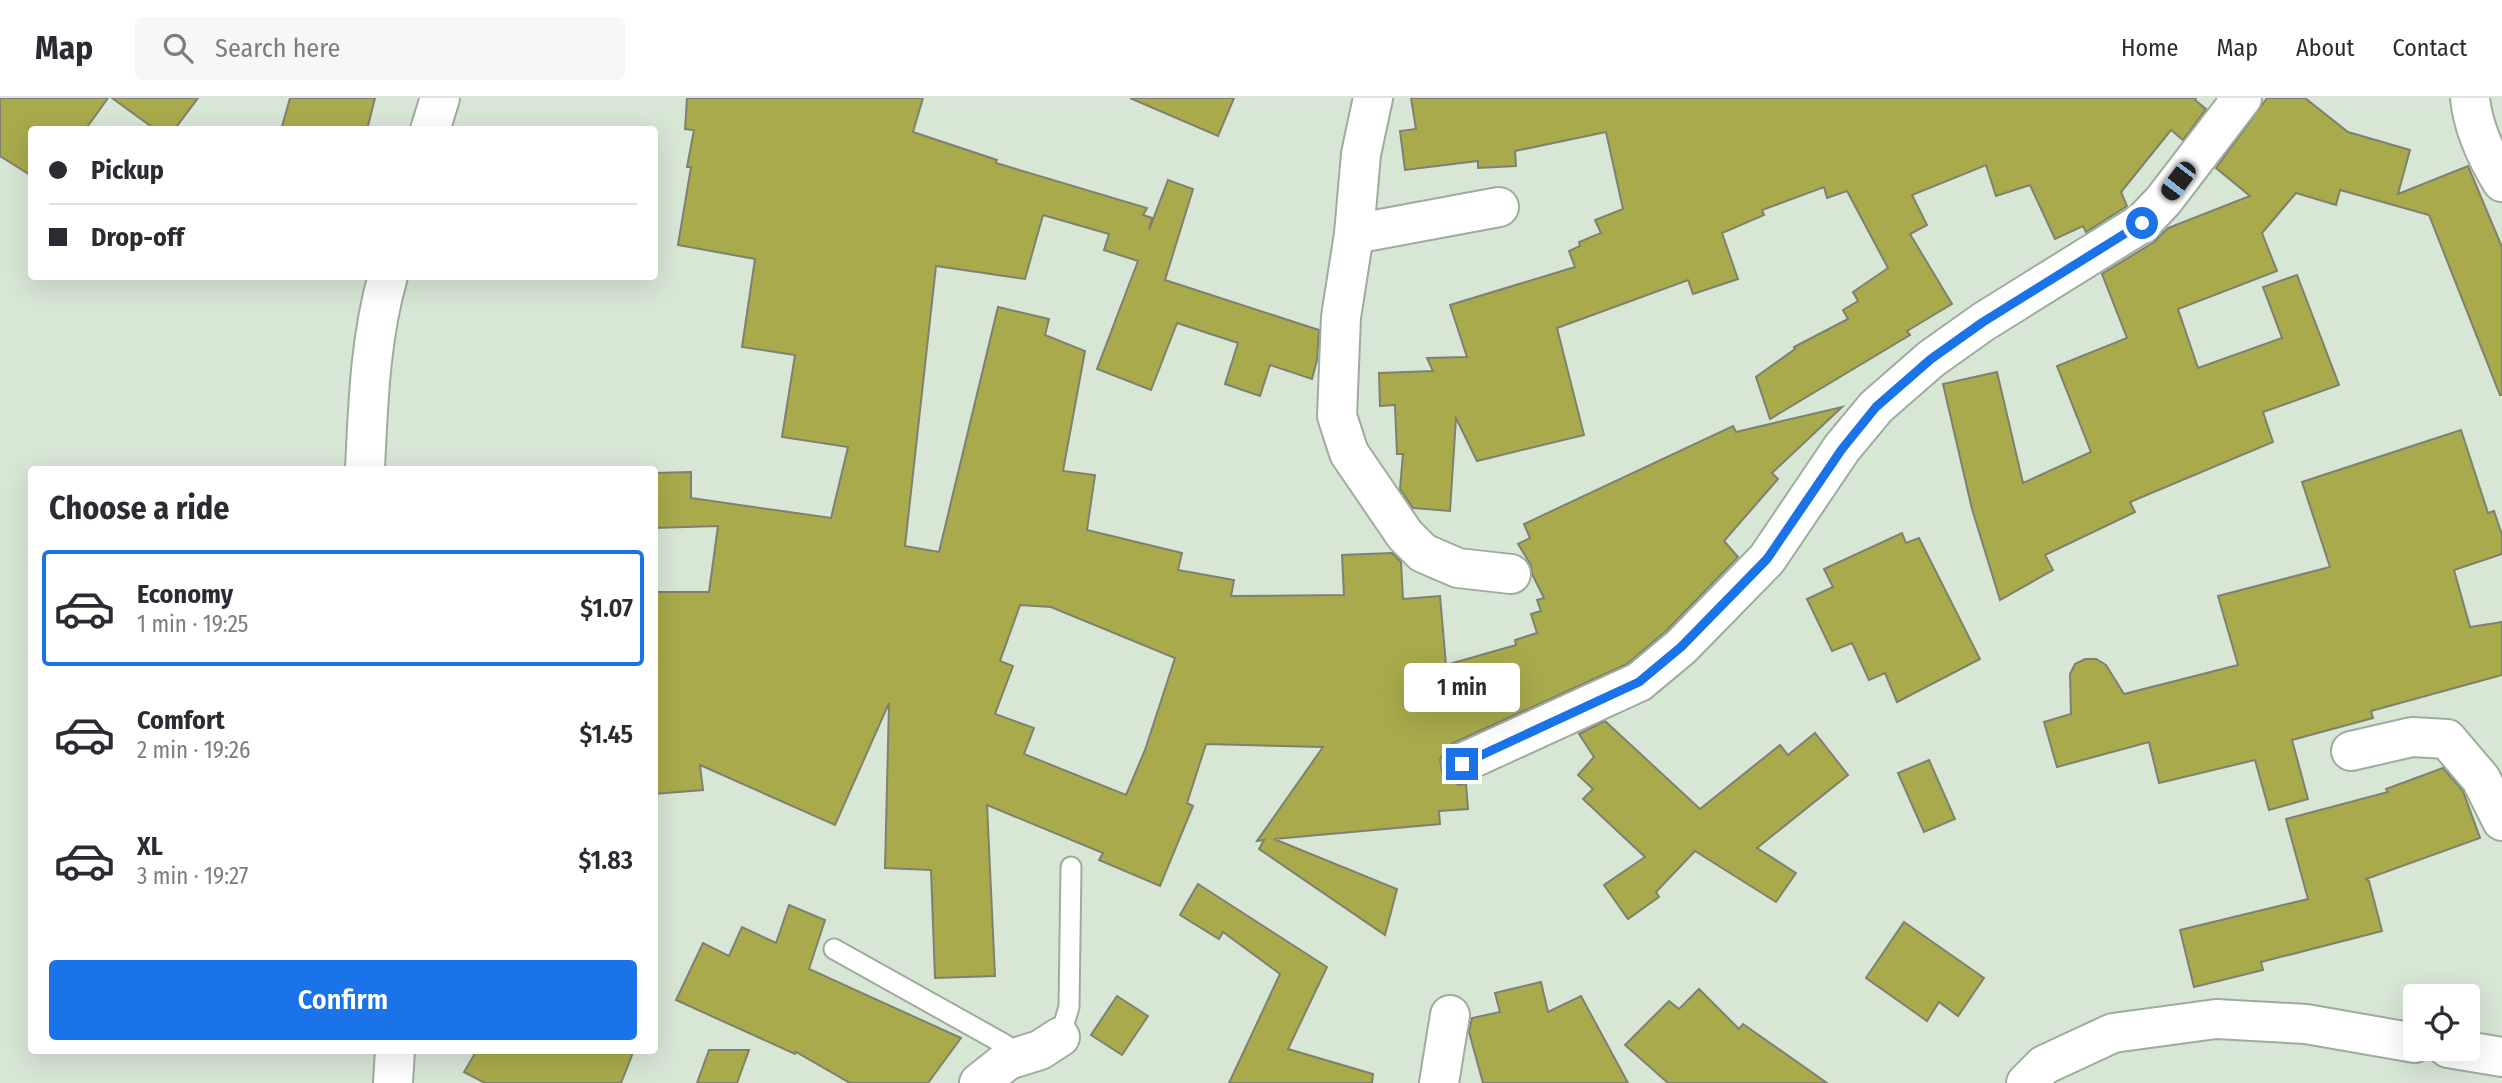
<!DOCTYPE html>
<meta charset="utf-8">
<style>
body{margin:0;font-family:"Fira Sans Condensed",sans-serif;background:#f7f7f7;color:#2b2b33;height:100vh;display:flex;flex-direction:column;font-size:26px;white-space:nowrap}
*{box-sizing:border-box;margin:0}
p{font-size:23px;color:#7c7c81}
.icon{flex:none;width:38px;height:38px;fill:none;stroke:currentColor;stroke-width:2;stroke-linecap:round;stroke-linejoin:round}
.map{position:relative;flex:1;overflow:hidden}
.sheet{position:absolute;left:28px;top:368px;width:630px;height:588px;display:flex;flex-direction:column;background:#fff;border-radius:7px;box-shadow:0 7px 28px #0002}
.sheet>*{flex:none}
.hud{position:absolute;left:28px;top:28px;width:630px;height:154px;border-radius:7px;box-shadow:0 7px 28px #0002;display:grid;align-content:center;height:154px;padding:0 21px;background:#fff}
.controls{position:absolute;left:2403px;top:886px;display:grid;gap:14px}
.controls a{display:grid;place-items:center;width:77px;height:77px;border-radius:7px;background:#fff;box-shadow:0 7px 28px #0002;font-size:35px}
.end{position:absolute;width:32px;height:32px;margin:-16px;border:9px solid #1a73e8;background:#fff;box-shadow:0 0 0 4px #fff}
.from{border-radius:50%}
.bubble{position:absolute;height:49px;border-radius:7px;background:#fff;box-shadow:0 7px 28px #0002;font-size:23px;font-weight:600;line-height:49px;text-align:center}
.car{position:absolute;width:21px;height:42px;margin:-21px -10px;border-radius:9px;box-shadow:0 0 5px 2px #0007;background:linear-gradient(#222 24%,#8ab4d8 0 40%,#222 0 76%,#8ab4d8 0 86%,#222 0)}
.hud b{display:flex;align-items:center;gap:24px;height:66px;font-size:26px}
.hud b+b{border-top:2px solid #e1e1e2}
.hud i{width:18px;height:18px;background:#2b2b33}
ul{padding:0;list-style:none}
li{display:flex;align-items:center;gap:21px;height:116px;margin:0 14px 10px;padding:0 7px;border:4px solid transparent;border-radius:7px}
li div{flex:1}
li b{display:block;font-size:26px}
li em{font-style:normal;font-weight:600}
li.on{border-color:#1a73e8}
li>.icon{width:63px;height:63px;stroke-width:1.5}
h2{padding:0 21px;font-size:32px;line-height:84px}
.button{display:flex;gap:14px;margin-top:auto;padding:14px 21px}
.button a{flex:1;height:80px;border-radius:7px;background:#1a73e8;color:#fff;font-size:28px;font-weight:600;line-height:80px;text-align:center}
header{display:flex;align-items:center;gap:42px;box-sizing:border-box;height:98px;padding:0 35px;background:#fff;border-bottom:2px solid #e1e1e2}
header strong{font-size:33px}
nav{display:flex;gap:38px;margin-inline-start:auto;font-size:24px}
.search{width:490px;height:63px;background:#f7f7f7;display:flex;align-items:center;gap:18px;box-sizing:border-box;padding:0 24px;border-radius:7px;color:#7c7c81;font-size:26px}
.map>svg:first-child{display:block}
</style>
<header>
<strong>Map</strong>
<div class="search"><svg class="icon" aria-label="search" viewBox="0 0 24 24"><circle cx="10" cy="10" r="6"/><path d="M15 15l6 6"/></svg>Search here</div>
<nav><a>Home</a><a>Map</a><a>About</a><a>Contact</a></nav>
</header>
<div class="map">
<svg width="2502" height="985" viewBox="0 0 2502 985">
<rect width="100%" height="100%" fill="#d8e6d6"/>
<g fill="#a9aa4b" stroke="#7f806f" stroke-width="2" fill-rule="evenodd">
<polygon points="0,0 108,0 85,32 32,32 32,78 0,58"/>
<polygon points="112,0 198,0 174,32 156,32"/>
<polygon points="290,0 375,0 367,32 281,32"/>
<path d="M687,0H923L913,34L997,62L996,65L1147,110L1143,117L1152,120L1149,132L1168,82L1193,91L1165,182L1319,232L1317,262L1312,281L1270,267L1260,298L1225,286L1238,245L1177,225L1151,292L1097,271L1138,163L1104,152L1109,136L1043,117L1025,181L936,168L905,448L939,454L998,209L1049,221L1045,237L1085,253L1063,373L1095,377L1087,432L1182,455L1178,472L1234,482L1231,498L1344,497L1342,457L1392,455L1401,464L1403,501L1440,498L1446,567L1516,547L1515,542L1537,535L1531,516L1541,513L1537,502L1544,500L1532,476L1531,467L1518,446L1530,440L1524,426L1733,328L1736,334L1842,309L1772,375L1778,381L1724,443L1738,459L1666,533L1627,566L1453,645L1445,652L1440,662L1442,673L1450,683L1459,687L1466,686L1468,711L1439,713L1440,726L1274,741L1397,791L1385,837L1259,751L1264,742L1257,743L1323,649L1206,646L1187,705L1193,708L1160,788L1099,762L1103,755L987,707L995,878L935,880L931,772L885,770L889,605L835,727L700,667L703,692L654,696V494H709L718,428L654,430V375L691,374V400L831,420L848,349L782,339L795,257L742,249L755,161L678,147L691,69H687L694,32L685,31ZM1020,507L1051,509L1175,560L1145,652L1126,697L1024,656L1034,630L995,616L1013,568L1000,563Z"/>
<polygon points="1130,0 1234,0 1218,38"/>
<polygon points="1411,0 2196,0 2195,2 2206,11 2183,42 2171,32 2121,94 2127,108 2086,134 2083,128 2055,141 2030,87 1996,98 1986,67 1912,97 1927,127 1910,136 1952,206 1907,233 1910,237 1770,321 1756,279 1795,251 1794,249 1848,221 1843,212 1858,203 1853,194 1888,170 1847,93 1827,100 1824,89 1762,112 1764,117 1722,135 1738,181 1693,196 1688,182 1557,230 1584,337 1477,363 1456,320 1450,413 1413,410 1400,391 1403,356 1397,356 1395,307 1380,308 1379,275 1433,273 1427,260 1467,259 1450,207 1575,169 1569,153 1580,148 1579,144 1601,135 1595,122 1623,111 1606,34 1515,53 1516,68 1478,70 1478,63 1405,72 1400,33 1416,31"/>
<polygon points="2267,0 2305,0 2348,34 2410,52 2398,96 2468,68 2502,149 2502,297 2500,297 2429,117 2340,92 2336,107 2296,95 2262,135 2277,173 2178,211 2198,270 2282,240 2263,189 2297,177 2339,287 2263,314 2273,344 2130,404 2135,414 2045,457 2053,472 2000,502 1972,411 1943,286 1997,274 2023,385 2091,354 2057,268 2127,240 2102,176 2154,144 2168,130 2250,98 2216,70"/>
<polygon points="2461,332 2488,415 2494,413 2502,437 2502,456 2454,472 2470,529 2502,524 2502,577 2371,613 2373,620 2292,642 2308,701 2269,712 2255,662 2159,685 2149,644 2057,669 2044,624 2071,616 2070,576 2075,566 2085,561 2096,561 2106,567 2124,596 2238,567 2218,498 2330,469 2302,384"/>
<polygon points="1902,435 1906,445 1919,440 1980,561 1897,604 1885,575 1869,582 1852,545 1832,553 1807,501 1833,489 1824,471"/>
<polygon points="1605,623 1700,711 1780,647 1788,657 1815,635 1848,677 1757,750 1796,775 1776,804 1695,753 1656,794 1659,799 1628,821 1604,787 1645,759 1583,701 1593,691 1578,677 1594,659 1579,636"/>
<polygon points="1929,662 1955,721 1924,734 1898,675"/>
<polygon points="2443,670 2463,693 2480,740 2366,781 2369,783 2382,833 2261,864 2263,872 2194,889 2180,832 2308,801 2286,721 2388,694 2386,691"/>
<polygon points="1198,786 1327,869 1288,951 1373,976 1372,985 1229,985 1280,876 1223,834 1219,841 1180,817"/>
<polygon points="789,807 825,822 809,871 961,940 928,985 850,985 796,954 795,956 676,902 703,845 729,858 742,829 776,845"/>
<polygon points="1904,824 1984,880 1958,918 1939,904 1927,923 1866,880"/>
<polygon points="1541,884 1548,914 1581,898 1628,985 1483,985 1469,934 1472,920 1500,914 1495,895"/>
<polygon points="1699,891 1739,931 1743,926 1827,985 1668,985 1625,947 1669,903 1679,911"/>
<polygon points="1117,898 1148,918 1122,957 1091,937"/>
<polygon points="477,952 634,952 621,985 485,985 464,974"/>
<polygon points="709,952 749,952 737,985 697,985"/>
</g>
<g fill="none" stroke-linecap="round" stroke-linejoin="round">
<defs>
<g id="lane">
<polyline points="834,851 1004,946 1020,957"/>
<polyline points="1060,939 1069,909 1071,769"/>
</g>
<g id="street">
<polyline points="1373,0 1361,56 1354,136 1341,219 1337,318 1349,355 1405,437 1423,455 1458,470 1511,476"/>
<path d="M2470,0C2473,30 2486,58 2502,84"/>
<polyline points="430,32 440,0"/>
<polyline points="1354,136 1499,109"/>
<path d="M365,371C368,307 370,240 388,178"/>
<polyline points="2351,653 2412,639 2447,641 2481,681 2502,723"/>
<polyline points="1462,665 1639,584 1681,549 1767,461 1842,350 1876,309 1931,261 1983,224 2142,125 2163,103 2242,0"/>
<polyline points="2448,950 2502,959"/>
<polyline points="393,985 395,952"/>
<polyline points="979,985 1008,962 1040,952 1060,939"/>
<polyline points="1439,985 1450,917"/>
<polyline points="2026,985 2044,967 2113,935 2216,921 2306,926 2415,945"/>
</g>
</defs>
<use href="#lane" stroke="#9eac9d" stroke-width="23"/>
<use href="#street" stroke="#9eac9d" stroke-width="42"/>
<use href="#lane" stroke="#fff" stroke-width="19"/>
<use href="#street" stroke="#fff" stroke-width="38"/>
</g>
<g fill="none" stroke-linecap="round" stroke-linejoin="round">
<polyline stroke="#1a73e8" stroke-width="9" points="1462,666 1639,584 1681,549 1767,461 1842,351 1876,309 1931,261 1983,224 2142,125"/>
</g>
</svg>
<div class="controls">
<a><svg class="icon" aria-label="locate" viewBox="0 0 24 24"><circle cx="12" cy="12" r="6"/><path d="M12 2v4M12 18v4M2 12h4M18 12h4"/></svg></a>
</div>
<i class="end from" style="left:2142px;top:125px"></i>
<i class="end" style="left:1462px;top:666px"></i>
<div class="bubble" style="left:1404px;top:565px;width:116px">1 min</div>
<i class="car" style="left:2178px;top:83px;rotate:217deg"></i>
<div class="hud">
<b><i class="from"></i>Pickup</b>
<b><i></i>Drop-off</b>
</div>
<section class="sheet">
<h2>Choose a ride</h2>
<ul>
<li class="on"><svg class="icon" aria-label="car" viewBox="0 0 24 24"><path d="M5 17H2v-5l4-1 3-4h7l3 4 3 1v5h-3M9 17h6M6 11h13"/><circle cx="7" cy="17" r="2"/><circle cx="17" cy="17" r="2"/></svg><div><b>Economy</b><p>1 min · 19:25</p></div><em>$1.07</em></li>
<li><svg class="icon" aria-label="car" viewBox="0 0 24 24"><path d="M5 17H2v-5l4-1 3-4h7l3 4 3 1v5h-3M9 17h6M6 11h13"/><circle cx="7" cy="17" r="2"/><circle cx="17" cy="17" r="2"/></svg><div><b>Comfort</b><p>2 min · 19:26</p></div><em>$1.45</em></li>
<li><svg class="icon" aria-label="car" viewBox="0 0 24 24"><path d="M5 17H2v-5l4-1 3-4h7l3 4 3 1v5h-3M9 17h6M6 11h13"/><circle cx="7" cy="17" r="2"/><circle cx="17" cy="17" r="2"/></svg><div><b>XL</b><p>3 min · 19:27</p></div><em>$1.83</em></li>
</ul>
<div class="button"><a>Confirm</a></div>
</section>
</div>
